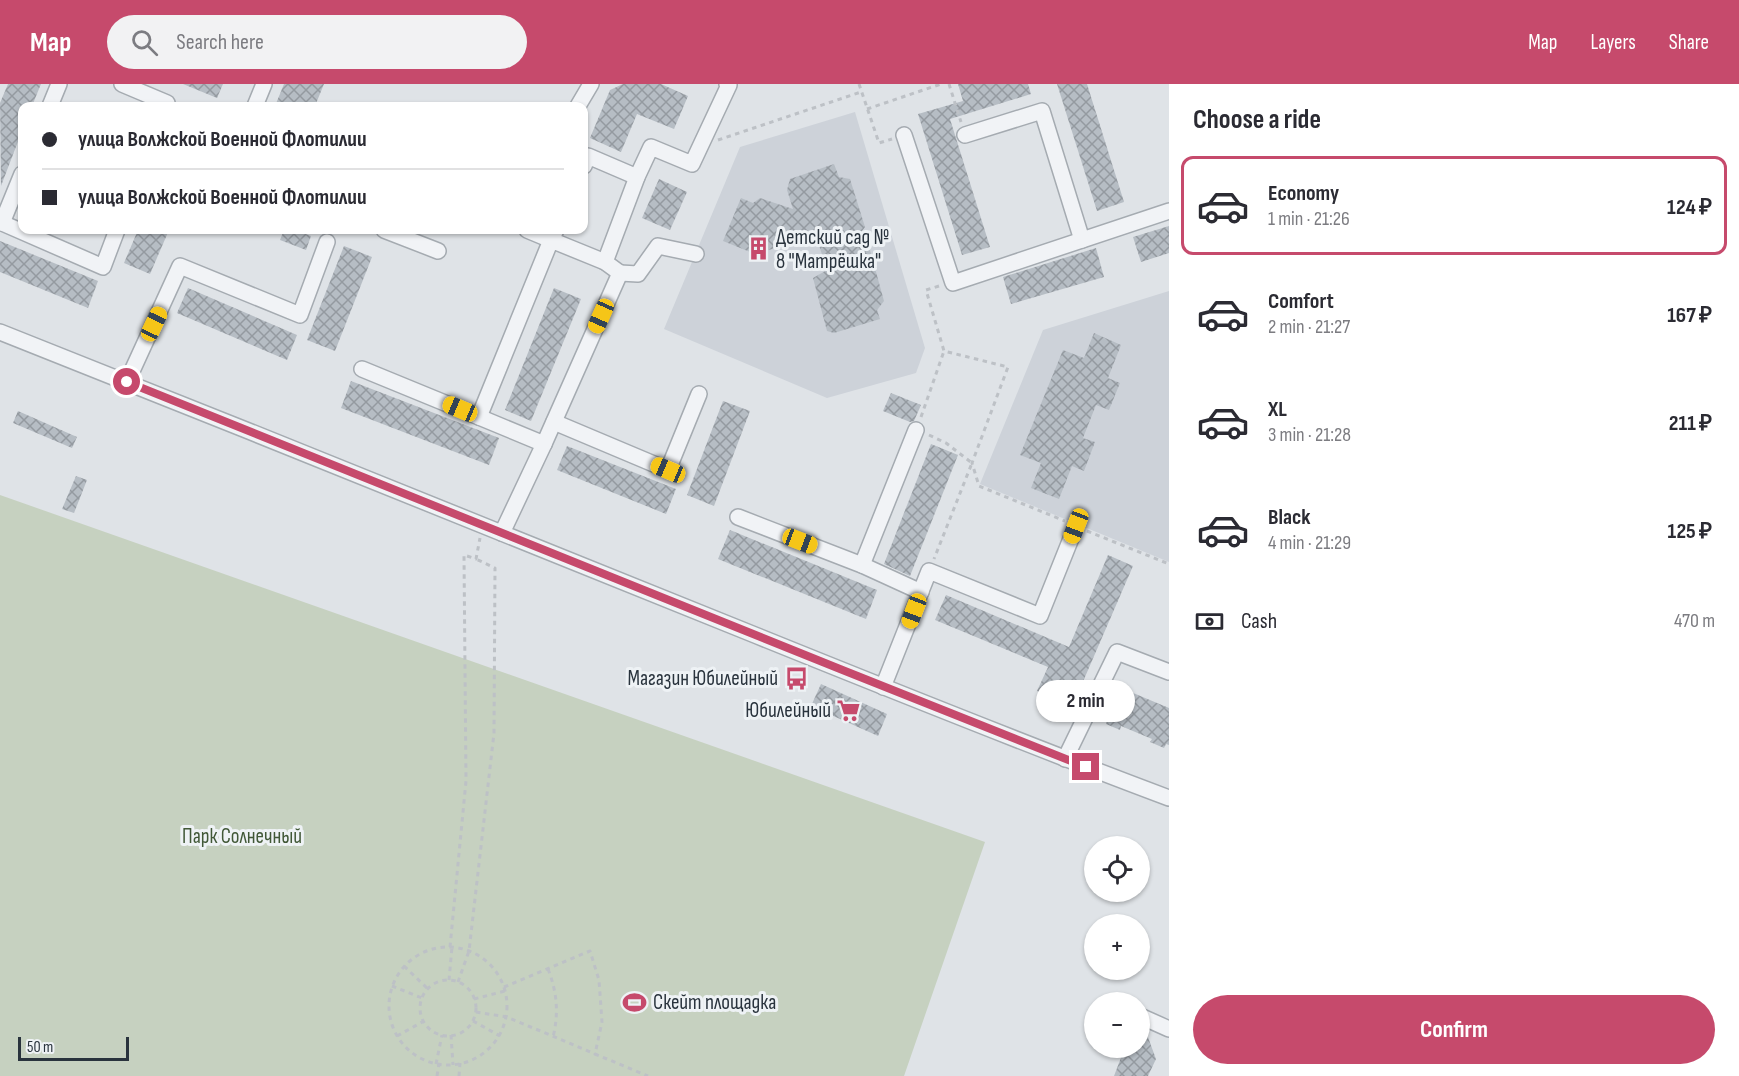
<!DOCTYPE html>
<meta charset="utf-8">
<style>
body{margin:0;font-family:"Sofia Sans Condensed",sans-serif;background:#f2f2f3;color:#2b2b33;height:100vh;display:flex;flex-direction:column;font-size:22px;white-space:nowrap}
*{box-sizing:border-box;margin:0}
p{font-size:20px;color:#7c7c81}
.icon{flex:none;width:33px;height:33px;fill:none;stroke:currentColor;stroke-width:2;stroke-linecap:round;stroke-linejoin:round}
.map{position:relative;flex:1;overflow:hidden}
.side{display:flex;flex-direction:column;background:#fff;width:570px}
.side>*{flex:none}
.hud{position:absolute;left:18px;top:18px;width:570px;height:132px;border-radius:12px;box-shadow:0 2px 4px #0004;display:grid;align-content:center;height:132px;padding:0 24px;background:#fff}
.fabs{position:absolute;left:1084px;top:752px;display:grid;gap:12px}
.fabs a{display:grid;place-items:center;width:66px;height:66px;border-radius:50%;background:#fff;box-shadow:0 2px 4px #0004;font-size:30px}
.scale{position:absolute;left:18px;bottom:15px;width:111px;box-sizing:border-box;padding-left:6px;border:3px solid #29333d;border-top:0;font-size:16px;line-height:21px;white-space:nowrap;color:#29333d;-webkit-text-stroke:4px #eef2f5;paint-order:stroke}
.end{position:absolute;width:27px;height:27px;margin:-14px;border:8px solid #c64a6c;background:#fff;box-shadow:0 0 0 3px #fff}
.from{border-radius:50%}
.bubble{position:absolute;height:42px;border-radius:21px;background:#fff;box-shadow:0 2px 4px #0004;font-size:20px;font-weight:700;line-height:42px;text-align:center}
.car{position:absolute;width:18px;height:36px;margin:-18px -9px;border-radius:8px;box-shadow:0 0 4px 2px #0007;background:linear-gradient(#f5c518 24%,#345 0 40%,#f5c518 0 76%,#345 0 86%,#f5c518 0)}
.hud b{display:flex;align-items:center;gap:21px;height:57px;font-size:22px}
.hud b+b{border-top:2px solid #e1e1e2}
.hud i{width:15px;height:15px;background:#2b2b33}
ul{padding:0;list-style:none}
li{display:flex;align-items:center;gap:18px;height:99px;margin:0 12px 9px;padding:0 12px;border:3px solid transparent;border-radius:12px}
li div{flex:1}
li b{display:block;font-size:22px}
li em{font-style:normal;font-weight:700}
li.on{border-color:#c64a6c}
li>.icon{width:54px;height:54px;stroke-width:1.5}
h2{padding:0 24px;font-size:27px;line-height:72px}
.pay{display:flex;align-items:center;gap:15px;height:66px;padding:0 24px;font-size:22px}
.pay p{margin-inline-start:auto}
.button{display:flex;gap:12px;margin-top:auto;padding:12px 24px}
.button a{flex:1;height:69px;border-radius:36px;background:#c64a6c;color:#fff;font-size:24px;font-weight:700;line-height:69px;text-align:center}
header{display:flex;align-items:center;gap:36px;box-sizing:border-box;height:84px;padding:0 30px;background:#c64a6c;color:#fff}
header strong{font-size:28px}
nav{display:flex;gap:33px;margin-inline-start:auto;font-size:21px}
.search{width:420px;height:54px;background:#f2f2f3;display:flex;align-items:center;gap:15px;box-sizing:border-box;padding:0 21px;border-radius:33px;color:#7c7c81;font-size:22px}
main{display:flex;flex:1;min-height:0}
.map>svg:first-child{display:block}
</style>
<header>
<strong>Map</strong>
<div class="search"><svg class="icon" aria-label="search" viewBox="0 0 24 24"><circle cx="10" cy="10" r="6"/><path d="M15 15l6 6"/></svg>Search here</div>
<nav><a>Map</a><a>Layers</a><a>Share</a></nav>
</header>
<main>
<div class="map">
<svg width="1169" height="992" viewBox="0 0 1169 992">
<defs>
<pattern id="building-cross-hatch" width="8" height="8" patternUnits="userSpaceOnUse" patternTransform="scale(1.5)"><rect width="8" height="8" fill="#b6bdc4"/><path d="M0 0l8 8M0 8l8-8" fill="none" stroke="#949aa0"/></pattern>
</defs>
<rect width="100%" height="100%" fill="#dfe3e7"/>
<g fill="#cdd2d9">
<polygon points="855,28 925,264 916,289 827,314 664,245 740,63"/>
<polygon points="1169,207 1169,478 980,400 1043,246"/>
</g>
<polygon fill="#c6d1c0" points="0,411 985,758 904,992 0,992"/>
<g fill="url(#building-cross-hatch)">
<polygon points="8,0 41,0 32,22 22,22 22,47 1,102 0,19"/>
<polygon points="183,0 223,0 217,14"/>
<polygon points="284,0 324,0 315,22 275,22"/>
<polygon points="623,0 661,0 688,12 674,45 637,30 621,68 590,54 610,6"/>
<polygon points="958,0 1028,0 1031,10 950,35 990,163 962,171 918,30 963,17"/>
<polygon points="1057,0 1087,0 1124,118 1097,127"/>
<polygon points="834,80 839,93 850,95 865,143 852,161 870,166 884,217 877,226 880,235 834,249 827,247 813,194 827,186 816,152 755,170 723,157 741,114 753,119 760,114 793,125 787,106 790,95"/>
<polygon points="659,95 687,108 670,146 642,134"/>
<polygon points="1169,142 1169,169 1141,178 1133,153"/>
<polygon points="138,146 169,146 150,190 124,179"/>
<polygon points="284,146 295,146 311,152 306,166 280,156"/>
<polygon points="0,157 98,197 88,224 0,188"/>
<polygon points="344,162 372,173 335,267 307,256"/>
<polygon points="1096,164 1104,193 1011,220 1003,193"/>
<polygon points="188,204 297,251 287,276 177,229"/>
<polygon points="554,204 581,215 531,337 505,326"/>
<polygon points="1094,249 1121,261 1108,294 1120,299 1109,326 1096,321 1083,354 1095,358 1084,387 1072,382 1059,415 1031,404 1041,379 1020,371 1063,266 1084,274"/>
<polygon points="351,297 499,354 489,381 341,324"/>
<polygon points="891,309 921,321 914,337 910,338 883,327"/>
<polygon points="723,317 750,327 714,422 687,411"/>
<polygon points="18,327 77,353 72,364 13,339"/>
<polygon points="931,360 958,371 910,492 884,480"/>
<polygon points="567,362 676,405 666,430 557,386"/>
<polygon points="76,392 87,396 74,429 62,425"/>
<polygon points="730,446 877,506 866,535 718,475"/>
<polygon points="1108,471 1133,482 1072,623 1037,607 1048,583 935,536 946,511 1069,563"/>
<polygon points="821,600 887,630 878,652 811,622"/>
<polygon points="1114,601 1169,624 1169,661 1166,660 1164,664 1150,658 1152,655 1121,642 1120,646 1106,640 1107,637 1097,632 1110,604 1113,605"/>
<polygon points="1140,943 1145,945 1156,975 1148,992 1114,992 1125,963 1140,963"/>
</g>
<g fill="none" stroke-linecap="round" stroke-linejoin="round">
<defs>
<g id="minor">
<polyline points="122,0 167,19 166,22"/>
<polyline points="50,22 59,0"/>
<polyline points="255,22 264,0"/>
<polyline points="578,22 591,0"/>
<polyline points="904,51 953,199 1169,127"/>
<polyline points="965,51 1042,27 1082,156"/>
<polyline points="584,82 588,72 637,93"/>
<polyline points="0,138 103,183 117,146"/>
<polyline points="2,139 22,90"/>
<polyline points="384,146 438,167"/>
<polyline points="527,146 551,156 556,146"/>
<polyline points="605,178 637,93 651,63 692,80 729,1 727,0"/>
<polyline points="620,189 638,190 658,162 696,170"/>
<path d="M0,248C249,346 497,448 745,547C886,604 1027,661 1169,714"/>
<polyline points="362,285 479,333 551,156 605,178 620,189 544,360 502,449"/>
<polyline points="127,298 180,182 300,231 327,158"/>
<polyline points="479,333 544,360"/>
<polyline points="554,338 668,386 699,310"/>
<polyline points="738,433 862,481 921,508"/>
<polyline points="862,481 916,346"/>
<polyline points="883,603 929,487 1040,532 1076,442"/>
<polyline points="1065,675 1117,568 1169,588"/>
<polyline points="1140,932 1169,945"/>
</g>
</defs>
<use href="#minor" stroke="#a5abb1" stroke-width="18"/>
<g stroke="#bdc1c6" stroke-width="3" stroke-dasharray="4.5 4.5" stroke-linecap="butt">
<polyline points="859,0 879,59 892,55"/>
<polyline points="949,0 961,38"/>
<polyline points="867,25 941,0"/>
<polyline points="718,56 861,8"/>
<polyline points="939,202 926,206 944,267 1008,283 972,379 979,402 1065,437"/>
<polyline points="921,333 944,267"/>
<polyline points="929,351 946,359 972,379 934,475"/>
<polyline points="1087,447 1169,480"/>
<circle cx="448" cy="922" r="59"/>
<polyline points="450,863 466,697 464,471 476,475 480,454"/>
<polyline points="404,882 428,905"/>
<path d="M548,885C557,908 559,929 553,953"/>
<polyline points="449,896 452,863"/>
<circle cx="448" cy="924" r="28"/>
<polyline points="458,898 469,867 494,649 495,484 476,475"/>
<polyline points="392,902 422,914"/>
<polyline points="504,903 590,867 599,896 602,938 595,970 648,992"/>
<polyline points="474,915 505,907"/>
<polyline points="476,928 507,933 595,970"/>
<polyline points="473,937 500,952"/>
<polyline points="451,951 453,981"/>
<polyline points="397,952 424,937"/>
<polyline points="436,980 442,951"/>
<polyline points="437,992 439,980"/>
<polyline points="459,992 460,979"/>
</g>
<use href="#minor" stroke="#f1f3f6" stroke-width="15"/>
</g>
<g fill="none" stroke-linecap="round" stroke-linejoin="round">
<polyline stroke="#c64a6c" stroke-width="8" points="127,298 840,585 1086,683"/>
</g>
<defs>
<symbol id="building-bare" viewBox="-9 -9 18 18"><path d="M-4-6H4V6H1V3H-1V6H-4ZM-2.5-4.3h1.7v1.8h-1.7ZM.8-4.3h1.7v1.8H.8ZM-2.5-1h1.7V.8h-1.7ZM.8-1h1.7V.8H.8Z" fill="#c64a6c" stroke="#eef2f5" stroke-width="2.5" paint-order="stroke"/></symbol>
<symbol id="bus-bare" viewBox="-9 -9 18 18"><path d="M-5-6H5V4H4V6H2V4H-2V6H-4V4H-5ZM-3.5-4V0h7V-4ZM-3.5 1.2v1.5H-2V1.2ZM2 1.2v1.5H3.5V1.2Z" fill="#c64a6c" stroke="#eef2f5" stroke-width="2.5" paint-order="stroke"/></symbol>
<symbol id="supermarket-bare" viewBox="-9 -9 18 18"><path d="M-6-5.5h2.5l.6 2H6L4.5 2H-2.5L-4.4-4H-6ZM-1.5 3.2a1.3 1.3 0 1 0 .1 0ZM3 3.2a1.3 1.3 0 1 0 .1 0Z" fill="#c64a6c" stroke="#eef2f5" stroke-width="2.5" paint-order="stroke"/></symbol>
<symbol id="stadium-bare" viewBox="-9 -9 18 18"><path d="M0-5a6.5 5 0 1 0 0 10a6.5 5 0 1 0 0-10ZM-3.5-1.8h7v3.6h-7Z" fill="#c64a6c" stroke="#eef2f5" stroke-width="2.5" paint-order="stroke"/></symbol>
</defs>
<g fill-rule="evenodd">
<use href="#building-bare" x="742" y="148" width="33" height="33"/>
<use href="#bus-bare" x="780" y="578" width="33" height="33"/>
<use href="#supermarket-bare" x="832" y="610" width="33" height="33"/>
<use href="#stadium-bare" x="618" y="902" width="33" height="33"/>
</g>
<g text-anchor="middle" stroke-width="6" stroke-linejoin="round" paint-order="stroke">
<g font-size="21" fill="#29333d" stroke="#eef2f5" text-anchor="start">
<text x="776" y="160">Детский сад №<tspan x="776" dy="24">8 "Матрёшка"</tspan></text>
<text x="778" y="601" text-anchor="end">Магазин Юбилейный</text>
<text x="831" y="633" text-anchor="end">Юбилейный</text>
<text x="653" y="925">Скейт площадка</text>
</g>
<g font-size="21" fill="#415837" stroke="#eef2f5">
<text x="242" y="759">Парк Солнечный</text>
</g>
</g>
</svg>
<div class="fabs">
<a><svg class="icon" aria-label="locate" viewBox="0 0 24 24"><circle cx="12" cy="12" r="6"/><path d="M12 2v4M12 18v4M2 12h4M18 12h4"/></svg></a>
<a>+</a>
<a>−</a>
</div>
<div class="scale">50 m</div>
<i class="end from" style="left:127px;top:298px"></i>
<i class="end" style="left:1086px;top:683px"></i>
<div class="bubble" style="left:1036px;top:596px;width:99px">2 min</div>
<i class="car" style="left:601px;top:232px;rotate:204deg"></i>
<i class="car" style="left:154px;top:240px;rotate:25deg"></i>
<i class="car" style="left:460px;top:325px;rotate:293deg"></i>
<i class="car" style="left:668px;top:386px;rotate:293deg"></i>
<i class="car" style="left:1076px;top:442px;rotate:201deg"></i>
<i class="car" style="left:800px;top:457px;rotate:111deg"></i>
<i class="car" style="left:914px;top:527px;rotate:201deg"></i>
<div class="hud">
<b><i class="from"></i>улица Волжской Военной Флотилии</b>
<b><i></i>улица Волжской Военной Флотилии</b>
</div>
</div>
<section class="side">
<h2>Choose a ride</h2>
<ul>
<li class="on"><svg class="icon" aria-label="car" viewBox="0 0 24 24"><path d="M5 17H2v-5l4-1 3-4h7l3 4 3 1v5h-3M9 17h6M6 11h13"/><circle cx="7" cy="17" r="2"/><circle cx="17" cy="17" r="2"/></svg><div><b>Economy</b><p>1 min · 21:26</p></div><em>124 ₽</em></li>
<li><svg class="icon" aria-label="car" viewBox="0 0 24 24"><path d="M5 17H2v-5l4-1 3-4h7l3 4 3 1v5h-3M9 17h6M6 11h13"/><circle cx="7" cy="17" r="2"/><circle cx="17" cy="17" r="2"/></svg><div><b>Comfort</b><p>2 min · 21:27</p></div><em>167 ₽</em></li>
<li><svg class="icon" aria-label="car" viewBox="0 0 24 24"><path d="M5 17H2v-5l4-1 3-4h7l3 4 3 1v5h-3M9 17h6M6 11h13"/><circle cx="7" cy="17" r="2"/><circle cx="17" cy="17" r="2"/></svg><div><b>XL</b><p>3 min · 21:28</p></div><em>211 ₽</em></li>
<li><svg class="icon" aria-label="car" viewBox="0 0 24 24"><path d="M5 17H2v-5l4-1 3-4h7l3 4 3 1v5h-3M9 17h6M6 11h13"/><circle cx="7" cy="17" r="2"/><circle cx="17" cy="17" r="2"/></svg><div><b>Black</b><p>4 min · 21:29</p></div><em>125 ₽</em></li>
</ul>
<div class="pay"><svg class="icon" aria-label="cash" viewBox="0 0 24 24"><path d="M3 7h18v10H3z"/><circle cx="12" cy="12" r="2"/></svg>Cash<p>470 m</p></div>
<div class="button"><a>Confirm</a></div>
</section>
</main>
